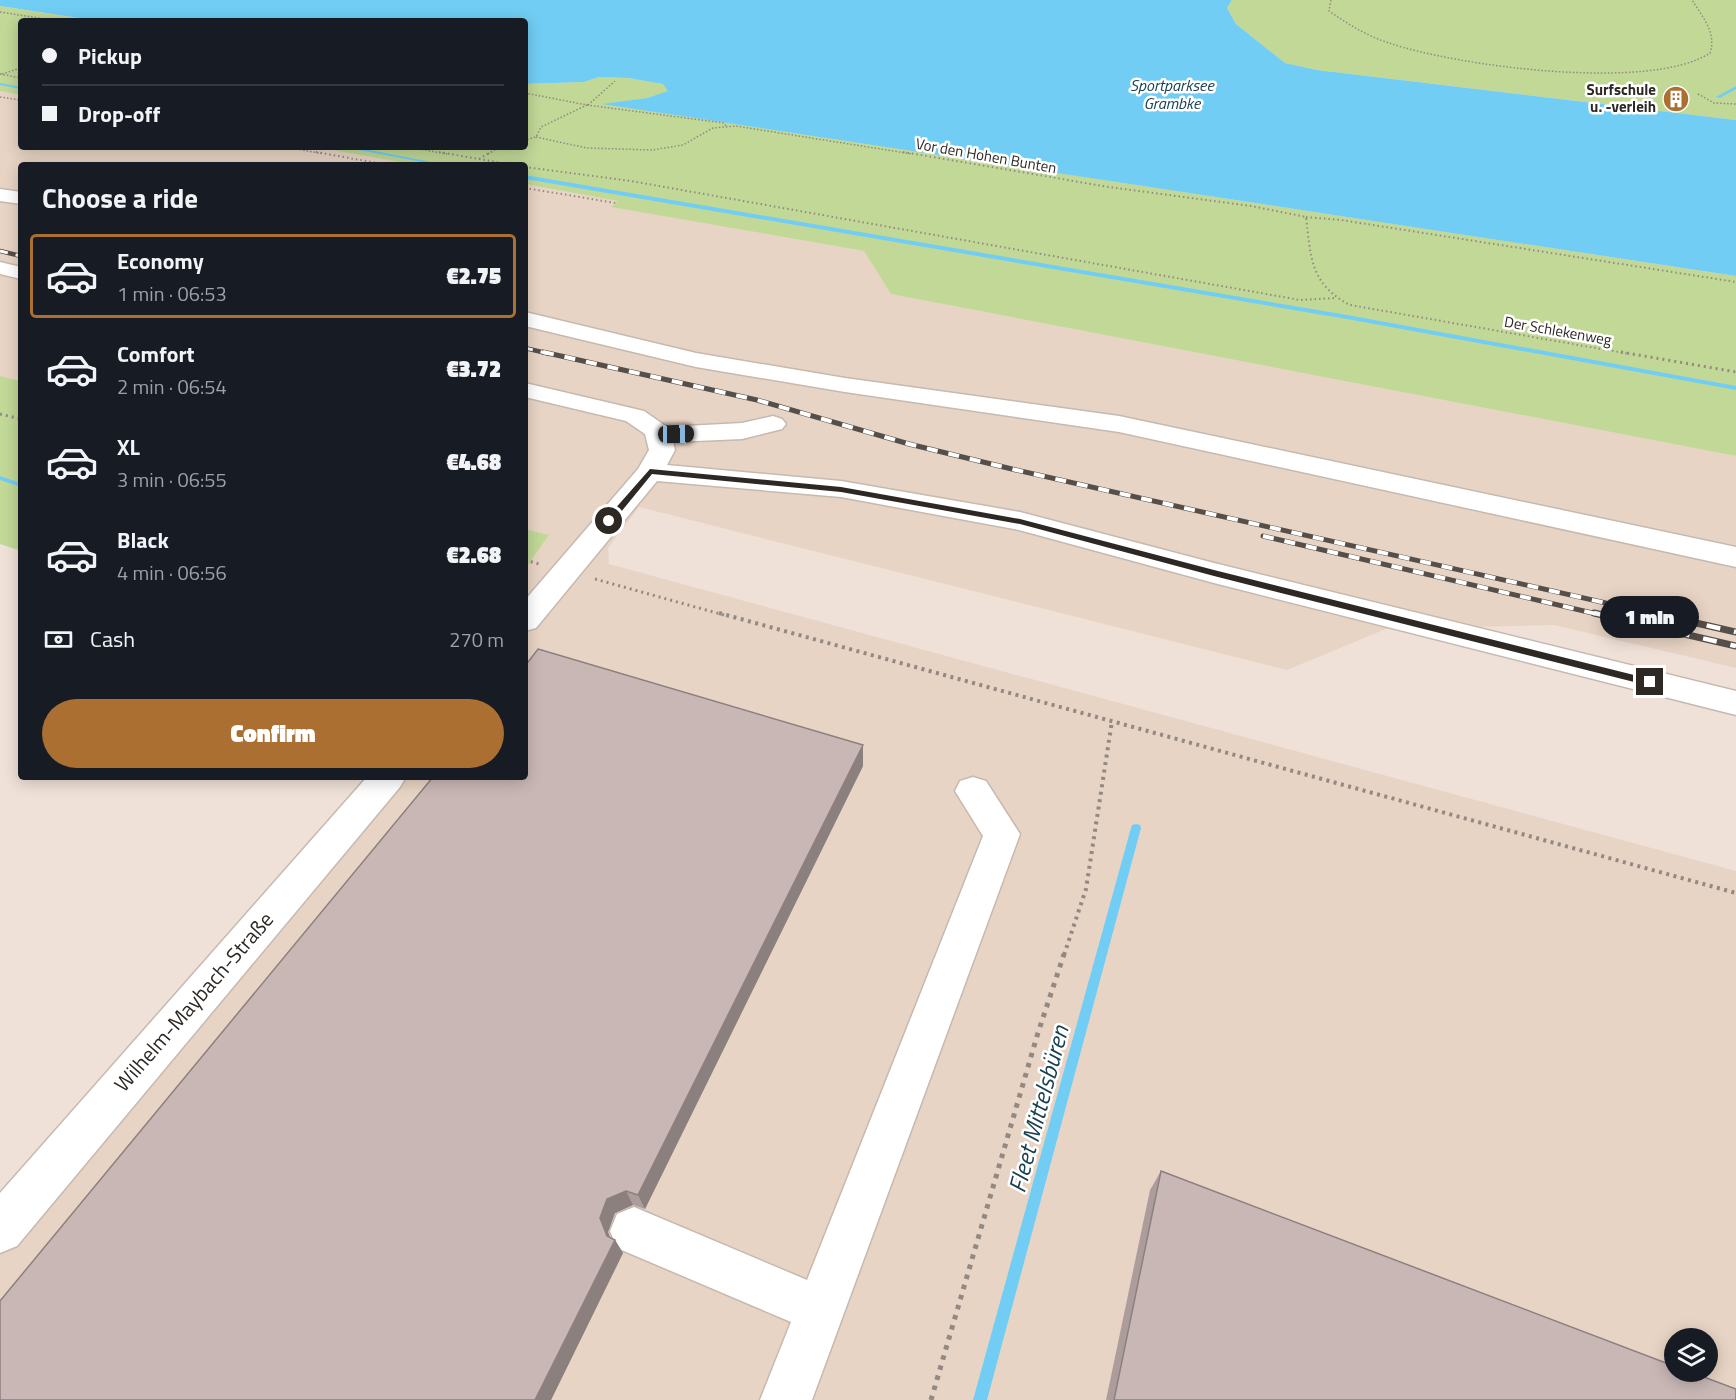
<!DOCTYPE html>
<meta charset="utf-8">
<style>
body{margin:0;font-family:"Titillium Web",sans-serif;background:#242831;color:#f1f3f6;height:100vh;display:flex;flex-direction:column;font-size:22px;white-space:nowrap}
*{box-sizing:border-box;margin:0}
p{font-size:20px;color:#9ea1a6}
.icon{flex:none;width:33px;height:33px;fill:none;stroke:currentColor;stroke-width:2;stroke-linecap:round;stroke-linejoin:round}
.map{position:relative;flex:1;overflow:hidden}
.side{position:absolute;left:18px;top:162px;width:510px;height:618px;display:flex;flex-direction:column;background:#171b24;border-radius:6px;box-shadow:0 3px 15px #0003}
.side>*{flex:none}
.top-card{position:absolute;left:18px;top:18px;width:510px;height:132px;border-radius:6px;box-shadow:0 3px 15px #0003;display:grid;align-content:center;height:132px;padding:0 24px;background:#171b24}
.fabs{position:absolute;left:1664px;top:1328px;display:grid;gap:12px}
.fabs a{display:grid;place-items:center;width:54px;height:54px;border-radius:50%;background:#171b24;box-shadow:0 3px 15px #0003;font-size:30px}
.end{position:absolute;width:27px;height:27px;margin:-14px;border:8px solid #2d2824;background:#fff;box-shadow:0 0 0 3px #fff}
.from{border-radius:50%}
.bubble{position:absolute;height:42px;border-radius:21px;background:#171b24;box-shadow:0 3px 15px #0003;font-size:20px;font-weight:800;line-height:42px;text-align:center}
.car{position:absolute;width:18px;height:36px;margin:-18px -9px;border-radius:8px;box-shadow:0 0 4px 2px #0007;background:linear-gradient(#222 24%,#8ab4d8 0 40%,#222 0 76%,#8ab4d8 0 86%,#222 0)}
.top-card b{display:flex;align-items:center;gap:21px;height:57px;font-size:22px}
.top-card b+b{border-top:2px solid #363941}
.top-card i{width:15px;height:15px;background:#f1f3f6}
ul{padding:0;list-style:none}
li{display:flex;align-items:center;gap:18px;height:84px;margin:0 12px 9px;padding:0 12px;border:3px solid transparent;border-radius:6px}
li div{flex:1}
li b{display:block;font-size:22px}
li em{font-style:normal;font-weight:800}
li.current{border-color:#ab6f32}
li>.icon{width:54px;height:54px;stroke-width:1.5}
h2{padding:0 24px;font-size:27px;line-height:72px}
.pay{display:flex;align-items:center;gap:15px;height:66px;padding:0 24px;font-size:22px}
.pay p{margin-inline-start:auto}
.cta{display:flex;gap:12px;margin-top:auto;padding:12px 24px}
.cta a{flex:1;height:69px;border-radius:36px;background:#ab6f32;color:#fff;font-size:24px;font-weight:800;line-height:69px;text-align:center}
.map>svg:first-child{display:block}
</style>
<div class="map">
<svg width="1736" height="1400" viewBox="0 0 1736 1400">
<rect width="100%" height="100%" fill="#efe1d7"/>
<g fill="#e8d4c4" fill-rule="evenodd">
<polygon points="0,91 21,95 21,147 316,147 417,165 21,165 21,381 0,376"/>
<path d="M525,184L619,201L612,207L864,251L891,294L1736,456V668L1554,625L1386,629L1287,670L639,507L608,548L609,564L1736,871V1400H0V1197L324,832L367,777H525V569L549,535L525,529ZM1674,1338H1707V1371H1674Z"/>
</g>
<g fill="#c1d897">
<polygon points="1232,0 1736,0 1736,120 1317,70 1285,63 1236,24 1227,8"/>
<polygon points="0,6 99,21 21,21 21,95 0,91"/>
<polygon points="599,77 628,78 663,84 669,91 647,98 605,104 1736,276 1736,456 891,294 864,251 611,207 618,201 525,184 525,165 416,165 315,147 525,147 525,84 584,82"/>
<polygon points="0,376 21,381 21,551 0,544"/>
<polygon points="525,529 549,535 525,569"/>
</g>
<polygon fill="#71cdf4" points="0,0 1232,0 1227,8 1236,24 1285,63 1317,70 1736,120 1736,276 602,104 647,98 668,91 663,84 628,78 599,77 584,82 525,84 525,21 99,21 0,6"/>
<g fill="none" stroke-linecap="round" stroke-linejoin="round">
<g fill="#71cdf4" fill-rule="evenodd">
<polygon points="0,83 21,87 21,89 0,85"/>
<polygon points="1736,86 1736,89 1720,98 1716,97"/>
<polygon points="344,147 354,147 447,165 437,165"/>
<polygon points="525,175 1347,315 1736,386 1736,390 1347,319 525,179"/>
<polygon points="0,476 21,483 21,487 0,480"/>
<polygon points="1136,824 1140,825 1141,828 987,1400 973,1400 1131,828 1132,825"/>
</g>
<defs>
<g id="minor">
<polygon points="0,189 21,192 21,204 0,201"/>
<polygon points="0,262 21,267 21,279 0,274"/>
<polygon points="525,312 696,353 845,378 1119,416 1736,547 1736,567 1119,432 845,392 696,367 525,326"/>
<polygon points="525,383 644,411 667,427 742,423 773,416 782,419 786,424 782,429 742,439 673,442 675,450 667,465 841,481 1020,512 1214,563 1736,691 1736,715 1214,583 1019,530 841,497 657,481 536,628 525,631 525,600 638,469 649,450 645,434 626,421 525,397"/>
<polygon points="367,777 406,777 400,787 17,1246 0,1253 0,1193"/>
<polygon points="973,777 986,781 1020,834 812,1400 760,1400 791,1322 617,1248 610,1231 617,1214 634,1207 807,1280 983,836 955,791 960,781"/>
</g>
</defs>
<use href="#minor" stroke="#c6b9af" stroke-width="3"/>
<g stroke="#938982" stroke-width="1.5" stroke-dasharray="1.5 2" stroke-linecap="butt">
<path d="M1331,0L1329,11C1348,24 1367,36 1389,43C1456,66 1651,92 1710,53C1717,33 1702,16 1692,0"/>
<polyline points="0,12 58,21"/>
<polyline points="0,74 21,78"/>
<polyline points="2,74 21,68"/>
<polyline points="525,93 587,105 541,127 536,137 525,140"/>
<polyline points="1698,94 1714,103 1736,104"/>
<polyline points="0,97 21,100"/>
<polyline points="587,105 724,123 726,126"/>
<polyline points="588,105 615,81"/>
<polyline points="536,137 587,148 652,150 683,145 713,128 736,126 912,154"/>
<polyline points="286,147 324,154"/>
<polyline points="408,147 447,154"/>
<polyline points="488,154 500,147"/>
</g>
<g stroke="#938982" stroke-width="2" stroke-dasharray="1.5 3" stroke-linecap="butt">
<polyline points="316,152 388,165"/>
<polyline points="439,152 513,165"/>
<path d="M903,152L1109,187L1251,206L1306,217C1311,258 1310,284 1350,305L1630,354"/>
<polyline points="479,159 491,152"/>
<polyline points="525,167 631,181 1300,300 1335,298"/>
<polyline points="525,188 616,203"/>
<polyline points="1306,217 1341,220 1736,282"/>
</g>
<g stroke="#938982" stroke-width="3" stroke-dasharray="2 4" stroke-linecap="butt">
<polyline points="1621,352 1736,372"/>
<polyline points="0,414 21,419"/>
<polyline points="525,560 539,564"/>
<polyline points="595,579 724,615"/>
</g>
<g stroke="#938982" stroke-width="4" stroke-dasharray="3 4.5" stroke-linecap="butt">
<polyline points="719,613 1736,893"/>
<polyline points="1064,955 1086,889 1112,721"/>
</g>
<polyline stroke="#938982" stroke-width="5" stroke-dasharray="4.5 6" stroke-linecap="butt" points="931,1400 1037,1036 1064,954"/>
<use href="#minor" fill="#fff" fill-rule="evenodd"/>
<defs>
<g id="rail-far2">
<polyline points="0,251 21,256"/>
<polyline points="525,348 550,354"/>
</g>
<g id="rail-far1">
<polyline points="543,352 757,400 909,444 1016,470 1659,615"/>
<polyline points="1263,536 1601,615"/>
</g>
<g id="rail">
<polyline points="1594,613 1736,646"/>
<polyline points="1652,613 1736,632"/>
</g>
</defs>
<use href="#rail-far2" stroke="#554e49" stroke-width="4.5"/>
<use href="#rail-far1" stroke="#554e49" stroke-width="5"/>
<use href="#rail" stroke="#554e49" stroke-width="7"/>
<use href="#rail-far2" stroke="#fff" stroke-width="3" stroke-dasharray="8" stroke-linecap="butt"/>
<use href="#rail-far1" stroke="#fff" stroke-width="4" stroke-dasharray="11" stroke-linecap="butt"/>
<use href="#rail" stroke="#fff" stroke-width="4.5" stroke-dasharray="14" stroke-linecap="butt"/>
</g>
<g fill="#ac9d9c">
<polygon points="863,766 645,1209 633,1205 615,1213 608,1232 610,1237 615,1240 623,1253 551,1400 0,1400"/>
<polygon points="1161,1171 1736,1400 1106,1400 1150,1190"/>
</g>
<g fill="#8c807f">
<polygon points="863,745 863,766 645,1209 638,1195"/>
<polygon points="626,1191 633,1205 615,1213 608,1232 613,1245 615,1240 623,1253 551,1400 535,1400 607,1236 600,1218 607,1199"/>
</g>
<g fill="#c8b7b5" stroke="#8c807f" stroke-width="1.5">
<polygon points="538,649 863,745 638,1195 626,1191 607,1199 600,1218 607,1236 615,1240 535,1400 0,1400 0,1301 433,777 525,777 525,666"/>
<polygon points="1161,1171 1674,1366 1674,1371 1688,1371 1736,1389 1736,1400 1114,1400"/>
</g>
<polygon fill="#2d2824" points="650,469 841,487 1020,519 1214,570 1650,679 1655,682 1650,686 1214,576 1020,524 841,492 652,474 612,523 606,523 606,519"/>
<defs>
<symbol id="building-disc" viewBox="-11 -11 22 22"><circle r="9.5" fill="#ab6f32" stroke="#fff"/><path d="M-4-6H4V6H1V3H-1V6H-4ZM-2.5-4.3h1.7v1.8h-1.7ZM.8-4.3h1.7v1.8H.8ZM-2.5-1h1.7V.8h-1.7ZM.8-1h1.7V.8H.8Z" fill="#fff"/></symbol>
</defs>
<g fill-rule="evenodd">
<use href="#building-disc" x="1661" y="84" width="30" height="30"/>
</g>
<g text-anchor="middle" stroke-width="5" stroke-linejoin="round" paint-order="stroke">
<g font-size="15" font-weight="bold" fill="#2d2824" stroke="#fff" text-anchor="end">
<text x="1656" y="95">Surfschule<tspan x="1656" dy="17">u. -verleih</tspan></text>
</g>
<g font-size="15" fill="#2d2824" stroke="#fff">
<text transform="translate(986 156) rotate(10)" y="5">Vor den Hohen Bunten</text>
<text transform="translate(1558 331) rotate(10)" y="5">Der Schlekenweg</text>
</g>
<g font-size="16" font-style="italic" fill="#174050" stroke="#fff">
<text x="1172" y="91">Sportparksee<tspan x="1172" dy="18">Grambke</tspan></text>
</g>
<g font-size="21" fill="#2d2824" stroke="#fff">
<text transform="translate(194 1002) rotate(-49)" y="7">Wilhelm-Maybach-Straße</text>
</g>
<g font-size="24" font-style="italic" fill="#174050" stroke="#fff">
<text transform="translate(1039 1109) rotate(-75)" y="8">Fleet Mittelsbüren</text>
</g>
</g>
</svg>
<div class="fabs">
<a><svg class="icon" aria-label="layers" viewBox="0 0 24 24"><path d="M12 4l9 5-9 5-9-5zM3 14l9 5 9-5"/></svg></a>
</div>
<i class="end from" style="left:609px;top:521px"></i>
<i class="end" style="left:1650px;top:682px"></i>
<div class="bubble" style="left:1600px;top:596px;width:99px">1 min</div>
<i class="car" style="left:676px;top:434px;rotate:89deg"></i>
<div class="top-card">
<b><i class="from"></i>Pickup</b>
<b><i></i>Drop-off</b>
</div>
<section class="side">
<h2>Choose a ride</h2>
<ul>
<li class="current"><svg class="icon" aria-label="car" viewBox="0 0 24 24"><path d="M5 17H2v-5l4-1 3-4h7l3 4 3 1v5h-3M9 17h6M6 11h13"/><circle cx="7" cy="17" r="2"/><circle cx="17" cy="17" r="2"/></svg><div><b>Economy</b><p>1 min · 06:53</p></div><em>€2.75</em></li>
<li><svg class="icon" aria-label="car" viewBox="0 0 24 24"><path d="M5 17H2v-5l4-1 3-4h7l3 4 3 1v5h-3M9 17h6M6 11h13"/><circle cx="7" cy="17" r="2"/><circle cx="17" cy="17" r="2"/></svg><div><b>Comfort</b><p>2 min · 06:54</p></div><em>€3.72</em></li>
<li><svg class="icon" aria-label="car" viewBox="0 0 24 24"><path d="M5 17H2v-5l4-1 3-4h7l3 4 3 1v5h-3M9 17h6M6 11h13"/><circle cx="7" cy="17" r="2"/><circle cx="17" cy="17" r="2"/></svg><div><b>XL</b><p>3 min · 06:55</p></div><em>€4.68</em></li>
<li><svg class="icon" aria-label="car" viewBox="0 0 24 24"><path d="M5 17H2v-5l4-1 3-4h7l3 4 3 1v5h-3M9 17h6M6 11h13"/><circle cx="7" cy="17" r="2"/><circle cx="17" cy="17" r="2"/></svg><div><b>Black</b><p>4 min · 06:56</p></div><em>€2.68</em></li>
</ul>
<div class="pay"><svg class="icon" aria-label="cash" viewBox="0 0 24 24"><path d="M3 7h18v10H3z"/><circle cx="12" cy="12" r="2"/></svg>Cash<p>270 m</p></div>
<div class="cta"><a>Confirm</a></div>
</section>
</div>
